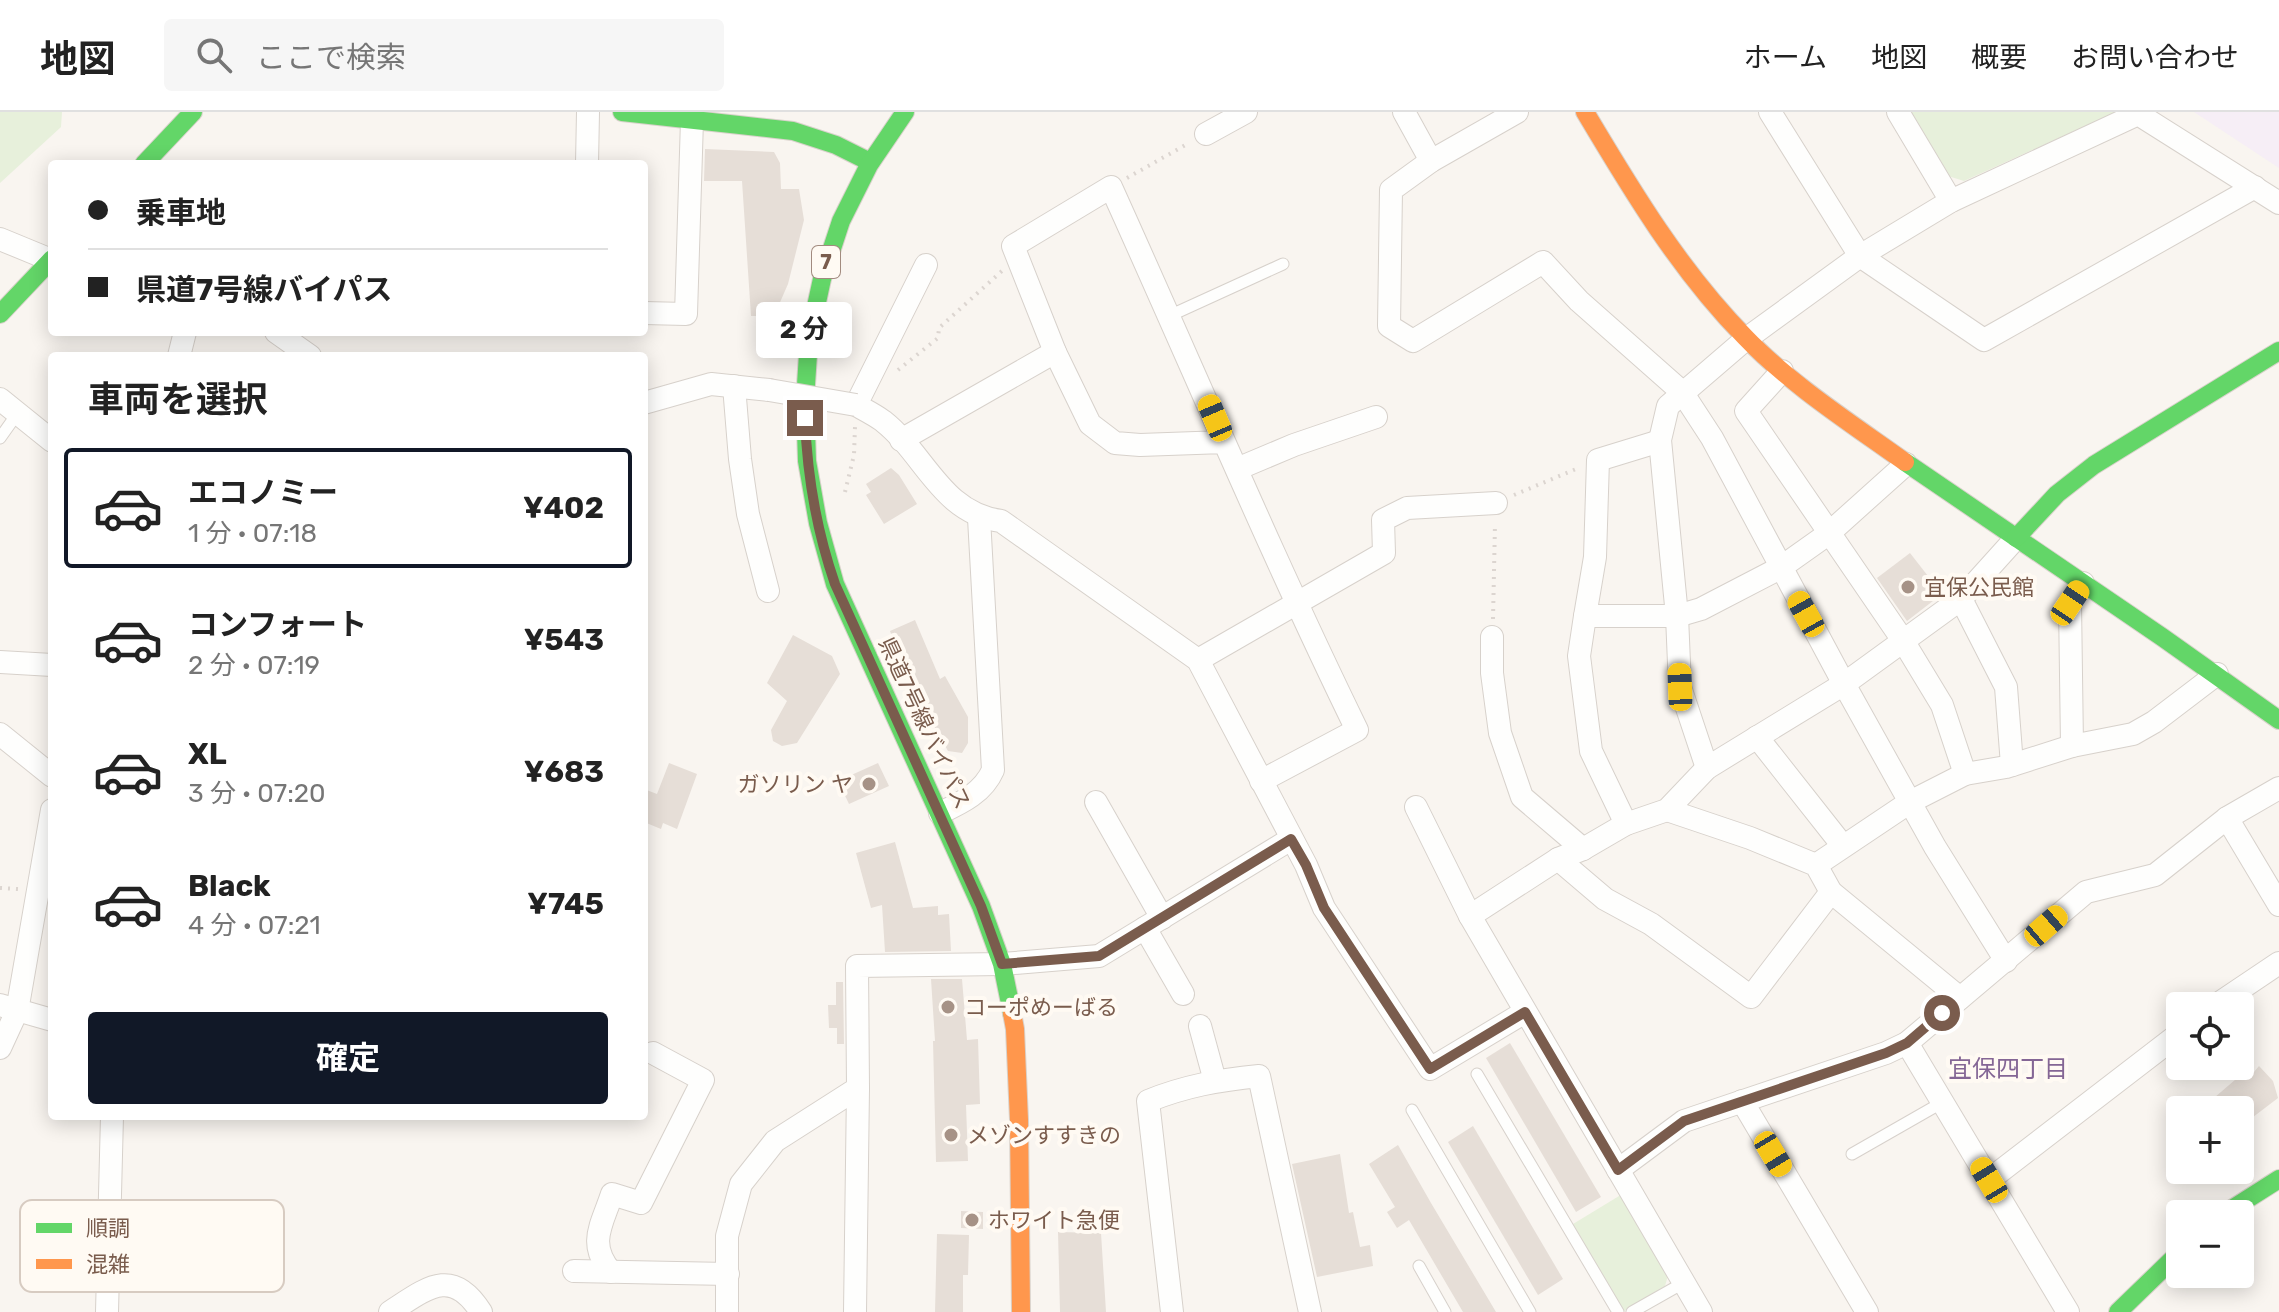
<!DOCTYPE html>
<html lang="ja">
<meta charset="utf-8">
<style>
body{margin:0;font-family:Rubik,"Noto Sans JP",sans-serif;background:#f6f6f6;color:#222;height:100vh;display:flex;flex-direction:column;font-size:30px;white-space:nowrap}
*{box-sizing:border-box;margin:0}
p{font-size:26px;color:#767676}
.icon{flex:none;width:44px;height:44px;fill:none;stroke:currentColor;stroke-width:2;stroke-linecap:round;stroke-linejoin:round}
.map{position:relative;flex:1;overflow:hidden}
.side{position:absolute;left:48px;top:240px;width:600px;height:768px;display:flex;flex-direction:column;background:#fff;border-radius:8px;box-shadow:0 4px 20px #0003}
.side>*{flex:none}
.hud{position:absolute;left:48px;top:48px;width:600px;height:176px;border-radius:8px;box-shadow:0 4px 20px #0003;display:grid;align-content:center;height:176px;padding:0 40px;background:#fff}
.tools{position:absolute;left:2166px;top:880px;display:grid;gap:16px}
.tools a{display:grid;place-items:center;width:88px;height:88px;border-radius:8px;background:#fff;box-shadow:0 4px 20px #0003;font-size:40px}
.end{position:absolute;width:36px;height:36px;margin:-18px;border:10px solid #7a5c4d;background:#fff;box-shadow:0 0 0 4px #fff}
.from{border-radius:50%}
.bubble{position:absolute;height:56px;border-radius:8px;background:#fff;box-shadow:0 4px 20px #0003;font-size:26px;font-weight:700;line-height:56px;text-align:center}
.car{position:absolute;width:24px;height:48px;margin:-24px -12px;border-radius:10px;box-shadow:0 0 6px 2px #0007;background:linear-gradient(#f5c518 24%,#345 0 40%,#f5c518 0 76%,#345 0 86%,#f5c518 0)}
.hud b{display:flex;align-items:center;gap:28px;height:76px;font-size:30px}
.hud b+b{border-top:2px solid #e0e0e0}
.hud i{width:20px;height:20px;background:#222}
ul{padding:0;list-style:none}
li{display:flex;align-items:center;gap:24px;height:120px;margin:0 16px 12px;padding:0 24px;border:4px solid transparent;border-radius:8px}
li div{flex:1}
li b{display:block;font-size:30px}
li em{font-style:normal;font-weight:700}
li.current{border-color:#111827}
li>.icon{width:72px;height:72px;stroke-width:1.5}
h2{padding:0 40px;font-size:36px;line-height:96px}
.cta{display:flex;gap:16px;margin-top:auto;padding:16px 40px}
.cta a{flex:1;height:92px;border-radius:8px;background:#111827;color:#fff;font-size:32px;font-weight:700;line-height:92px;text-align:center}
header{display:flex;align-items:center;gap:48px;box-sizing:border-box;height:112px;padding:0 40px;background:#fff;border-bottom:2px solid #e0e0e0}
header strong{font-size:38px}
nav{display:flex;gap:44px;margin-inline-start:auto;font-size:28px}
.search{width:560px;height:72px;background:#f6f6f6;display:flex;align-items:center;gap:20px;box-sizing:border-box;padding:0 28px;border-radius:8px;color:#767676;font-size:30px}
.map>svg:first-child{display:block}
</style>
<header>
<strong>地図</strong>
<div class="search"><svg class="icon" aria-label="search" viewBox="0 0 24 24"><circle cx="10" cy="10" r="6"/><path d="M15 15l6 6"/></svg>ここで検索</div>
<nav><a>ホーム</a><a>地図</a><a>概要</a><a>お問い合わせ</a></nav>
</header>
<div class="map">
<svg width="2279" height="1200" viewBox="0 0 2279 1200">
<rect width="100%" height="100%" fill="#f9f5f0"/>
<polygon fill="#f6eef6" points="2194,0 2279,0 2279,56"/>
<g fill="#e7f0db">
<polygon points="0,0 62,0 61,15 0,71"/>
<polygon points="1910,0 2116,0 1964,69 1948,64"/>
<polygon points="1624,1081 1669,1160 1665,1174 1624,1199 1573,1112"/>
</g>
<g fill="#e6ded7">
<polygon points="705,37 774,40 780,51 781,77 799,77 804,108 788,172 774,204 751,204 742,69 704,69"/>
<polygon points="891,356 899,363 917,392 884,412 866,383 871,380 866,372"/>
<polygon points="1910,441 1942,482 1907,509 1877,466"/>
<polygon points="915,508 940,567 945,564 968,605 968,631 962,641 948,639 910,571 890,519"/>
<polygon points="793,523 832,544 840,562 797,631 782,634 773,629 771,618 787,589 767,571"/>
<polygon points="669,651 697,662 677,717 663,711 661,717 644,710 644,677 657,682"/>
<polygon points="878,651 889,674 849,692 838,669"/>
<polygon points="895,730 913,796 938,794 938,803 949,802 951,839 885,840 882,793 871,796 856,741"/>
<polygon points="931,867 962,867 967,928 978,927 980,992 966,993 968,1049 936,1050 933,929 935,929"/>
<polygon points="836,870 843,870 844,932 837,932 837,916 829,916 828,893 836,893"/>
<polygon points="1510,931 1601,1085 1576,1100 1486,946"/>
<polygon points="2259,954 2273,969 2278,986 2240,1015 2240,998 2200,998 2250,955 2254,960"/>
<polygon points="1473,1014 1563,1167 1538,1183 1448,1030"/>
<polygon points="1398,1033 1431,1091 1496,1200 1463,1200 1409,1108 1397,1116 1387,1100 1395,1095 1369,1052"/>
<polygon points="1340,1042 1349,1101 1353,1100 1360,1135 1370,1133 1373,1154 1317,1165 1292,1052"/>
<polygon points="961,1099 983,1100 983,1117 961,1116"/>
<polygon points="1058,1120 1101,1121 1106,1200 1060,1200"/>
<polygon points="937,1122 969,1123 968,1163 963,1163 963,1200 935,1200"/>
</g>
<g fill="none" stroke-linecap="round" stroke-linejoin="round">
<defs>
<g id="lane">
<polyline points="1169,204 1283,152"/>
<polyline points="0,326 17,302"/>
<polyline points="1477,962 1618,1200"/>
<polyline points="1412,998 1530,1200"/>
<polyline points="1852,1042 1943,990"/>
<polyline points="1419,1154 1445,1200"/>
<polyline points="1632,1200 1685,1170"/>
</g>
<g id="street">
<polyline points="1404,0 1431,49"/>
<polyline points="1517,0 1431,49 1391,78 1389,214 1413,229 1543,150 1579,189 1682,280 1712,326 1844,572 1935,735 2006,849"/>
<polyline points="1770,0 1860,144 1984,228 2255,75"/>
<polyline points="1898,0 1951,89"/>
<polyline points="1206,22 1246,0"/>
<polyline points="587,52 588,0"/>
<polyline points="0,127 51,148"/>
<path d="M926,153L856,293C865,298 875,303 883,309C925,342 941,401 1001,409L1198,548L1306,753L1324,796L1430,957L1525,900"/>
<polyline points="644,201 686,202 692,8"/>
<polyline points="276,220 310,244"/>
<polyline points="179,244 185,220"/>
<polyline points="1782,259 1746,299 1902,527 1942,593 1965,662"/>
<polyline points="734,274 740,347 748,402 768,479"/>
<polyline points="0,287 52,329"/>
<polyline points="644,291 711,272 769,278"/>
<polyline points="901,328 1055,240"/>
<path d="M1224,330L1140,333L1115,331L1090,312L1055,240L1013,134L1111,75C1193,256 1270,440 1357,618L1261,669"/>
<polyline points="1237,357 1294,333 1376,305"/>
<polyline points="1961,487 2006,575 2012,653"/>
<polyline points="1585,504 1595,445 1598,348 1660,329"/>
<polyline points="1492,525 1492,561 1500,621 1522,685 1583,737"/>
<polyline points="1198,548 1384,441 1383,408 1407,396 1496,391"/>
<polyline points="0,550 52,553"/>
<polyline points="0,622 52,664"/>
<polyline points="1757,625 1843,734"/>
<polyline points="2072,634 2070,491 2083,471"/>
<polyline points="1707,656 1680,575 1677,504 1660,328 1668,294 1746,227 1860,144 1951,89 2138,2 2279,91"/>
<polyline points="1096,690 1162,806"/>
<polyline points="1416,695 1470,804 1701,1200"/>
<polyline points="1667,698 1750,726 1816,753 1831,780 1960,886"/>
<path d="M940,701C961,691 983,681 993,658L979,406"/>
<polyline points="2227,706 2279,793"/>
<polyline points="1626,712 1591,639 1579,544 1585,504 1677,504 1701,497 1780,456 1828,422 1906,352"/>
<polyline points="1558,747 1605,787 1651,812 1751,885 1831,780"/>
<polyline points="1816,753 1910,690 1965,662 2006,655 2072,634 2133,622 2154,610 2217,562"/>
<polyline points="1470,804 1558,747 1583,737 1626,712 1667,698 1707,656 1844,572 1961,487 2016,426"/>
<polyline points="1145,816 1183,882"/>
<polyline points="0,893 52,908"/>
<polyline points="2215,894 2279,851"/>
<polyline points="1200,914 1215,969"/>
<polyline points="1907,931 2068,1200"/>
<polyline points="0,936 17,899 52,698"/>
<polyline points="1742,989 1867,1200"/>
<polyline points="1618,1058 1684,1009 1886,941 1907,931 2086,780 2155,763 2227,706 2279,676"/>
<polyline points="1989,1068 2180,921"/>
<polyline points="574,1159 728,1162"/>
<path d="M611,1160C587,1131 602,1113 612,1082L641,1091L703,968L653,941"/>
<polyline points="107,1200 112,1004"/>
<path d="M390,1200C427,1176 452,1154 481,1200"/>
<polyline points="727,1200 727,1124 741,1072 775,1029 858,976 857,854 1002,852 1099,844 1291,727"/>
<polyline points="855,1200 858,976"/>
<path d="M1172,1200L1148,989C1185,974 1219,968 1259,964L1310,1200"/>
</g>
<g id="fast">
<polyline points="622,0 793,19 836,33 870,50"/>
<polyline points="905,0 869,53 841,109 822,167 809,227 805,288 807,349 818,411 835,472 981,794 1002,852 1012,901"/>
<polyline points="144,52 193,0"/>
<polyline points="0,202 52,147"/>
<polyline points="1905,350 2162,525 2279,608"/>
<polyline points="2016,426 2057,382 2094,353 2279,239"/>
<polyline points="2224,1102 2279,1067"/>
<polyline points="2118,1200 2180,1140"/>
</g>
<g id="slow">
<path d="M1585,0C1632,79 1680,159 1745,225C1790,272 1852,312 1905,350"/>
<polyline points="1012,901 1015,917 1019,1008 1021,1200"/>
</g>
</defs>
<use href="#lane" stroke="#d7d1cb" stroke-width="13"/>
<use href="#street" stroke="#d7d1cb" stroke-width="24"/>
<use href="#fast" stroke="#d9d2cb" stroke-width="20"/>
<use href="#slow" stroke="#d9d2cb" stroke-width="20"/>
<g stroke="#dcd5d0" stroke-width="4" stroke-dasharray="2 6" stroke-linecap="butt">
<polyline points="1127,66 1189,31"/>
<polyline points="898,258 938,226 939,216 1003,158"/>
<polyline points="845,380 854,343 855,315"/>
<polyline points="1514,383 1576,357"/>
<polyline points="1493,507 1495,412"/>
<polyline points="0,776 18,777"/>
</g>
<use href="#lane" stroke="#fefefd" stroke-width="11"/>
<use href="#street" stroke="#fefefd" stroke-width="22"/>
<use href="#fast" stroke="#63d668" stroke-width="18"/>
<use href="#slow" stroke="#ff974d" stroke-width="18"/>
<defs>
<polyline id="street-bridge" points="769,278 856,293"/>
</defs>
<use href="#street-bridge" stroke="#d7d1cb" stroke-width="24" stroke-linecap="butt"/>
<use href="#street-bridge" stroke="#fefefd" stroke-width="22"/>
</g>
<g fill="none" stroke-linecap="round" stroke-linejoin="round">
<path stroke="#7a5c4d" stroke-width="10" d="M805,306C807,363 816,417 835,472L981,794L1002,852L1099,844L1291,727L1306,753L1324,796L1430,957L1525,900L1618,1058L1684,1009L1886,941L1907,931L1942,901"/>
</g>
<g fill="#a69286" stroke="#fffaf3" stroke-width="3">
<circle cx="1908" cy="475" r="8"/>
<circle cx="869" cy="672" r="8"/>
<circle cx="948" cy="895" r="8"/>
<circle cx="951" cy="1023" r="8"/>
<circle cx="972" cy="1108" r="8"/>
</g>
<g text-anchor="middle" stroke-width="8" stroke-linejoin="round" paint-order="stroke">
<rect fill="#fffaf3" stroke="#a28b7f" stroke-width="2" x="812" y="134" width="28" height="32" rx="6"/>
<g font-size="20" font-weight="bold" fill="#7a5c4d">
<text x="826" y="157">7</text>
</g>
<g font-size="22" fill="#7a5c4d" stroke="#fffaf3" text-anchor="start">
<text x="1924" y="483">宜保公民館</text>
<text x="853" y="680" text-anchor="end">ガソリン ヤ</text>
<text x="964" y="903">コーポめーばる</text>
<text x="967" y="1031">メゾンすすきの</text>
<text x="988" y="1116">ホワイト急便</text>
</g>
<g font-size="22" fill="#7a5c4d" stroke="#fffaf3">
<text transform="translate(925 611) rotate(65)" y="8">県道7号線バイパス</text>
</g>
<g font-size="24" fill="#846695" stroke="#fffaf3">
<text x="2008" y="965">宜保四丁目</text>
</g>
</g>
<rect x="20" y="1088" width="264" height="92" rx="12" fill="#fffaf3" stroke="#d7cbc1" stroke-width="2"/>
<rect x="36" y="1111" width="36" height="10" fill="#63d668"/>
<rect x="36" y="1147" width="36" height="10" fill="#ff974d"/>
<g font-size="22" fill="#7a5c4d">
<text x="86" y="1124">順調</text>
<text x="86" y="1160">混雑</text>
</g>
</svg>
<div class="tools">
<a><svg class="icon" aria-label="locate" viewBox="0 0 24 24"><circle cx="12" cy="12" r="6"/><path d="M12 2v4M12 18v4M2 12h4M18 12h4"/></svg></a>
<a>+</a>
<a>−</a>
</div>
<i class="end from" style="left:1942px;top:901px"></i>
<i class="end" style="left:805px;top:306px"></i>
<div class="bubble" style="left:756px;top:190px;width:96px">2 分</div>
<i class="car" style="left:1215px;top:306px;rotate:337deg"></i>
<i class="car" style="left:2070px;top:491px;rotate:34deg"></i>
<i class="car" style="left:1806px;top:502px;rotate:331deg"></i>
<i class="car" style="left:1680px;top:575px;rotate:358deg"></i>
<i class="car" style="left:2046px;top:814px;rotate:49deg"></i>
<i class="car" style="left:1773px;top:1042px;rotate:149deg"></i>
<i class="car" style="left:1989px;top:1068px;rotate:329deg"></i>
<div class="hud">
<b><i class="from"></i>乗車地</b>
<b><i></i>県道7号線バイパス</b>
</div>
<section class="side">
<h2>車両を選択</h2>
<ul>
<li class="current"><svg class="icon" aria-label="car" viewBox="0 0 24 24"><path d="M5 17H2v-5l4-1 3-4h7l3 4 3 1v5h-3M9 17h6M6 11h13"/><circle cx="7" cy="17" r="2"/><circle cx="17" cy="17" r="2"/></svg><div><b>エコノミー</b><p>1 分 · 07:18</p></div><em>¥402</em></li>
<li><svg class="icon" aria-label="car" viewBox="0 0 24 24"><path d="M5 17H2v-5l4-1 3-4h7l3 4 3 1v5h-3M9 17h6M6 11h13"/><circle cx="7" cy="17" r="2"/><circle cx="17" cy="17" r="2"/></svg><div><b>コンフォート</b><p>2 分 · 07:19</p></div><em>¥543</em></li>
<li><svg class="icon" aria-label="car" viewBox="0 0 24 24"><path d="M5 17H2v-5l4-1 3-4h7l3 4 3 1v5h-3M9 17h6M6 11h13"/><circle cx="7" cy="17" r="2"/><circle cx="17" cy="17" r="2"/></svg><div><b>XL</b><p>3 分 · 07:20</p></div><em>¥683</em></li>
<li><svg class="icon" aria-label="car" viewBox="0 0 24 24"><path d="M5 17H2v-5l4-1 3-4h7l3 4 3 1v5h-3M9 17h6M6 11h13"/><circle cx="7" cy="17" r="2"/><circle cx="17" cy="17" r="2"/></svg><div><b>Black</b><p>4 分 · 07:21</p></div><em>¥745</em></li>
</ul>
<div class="cta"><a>確定</a></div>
</section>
</div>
